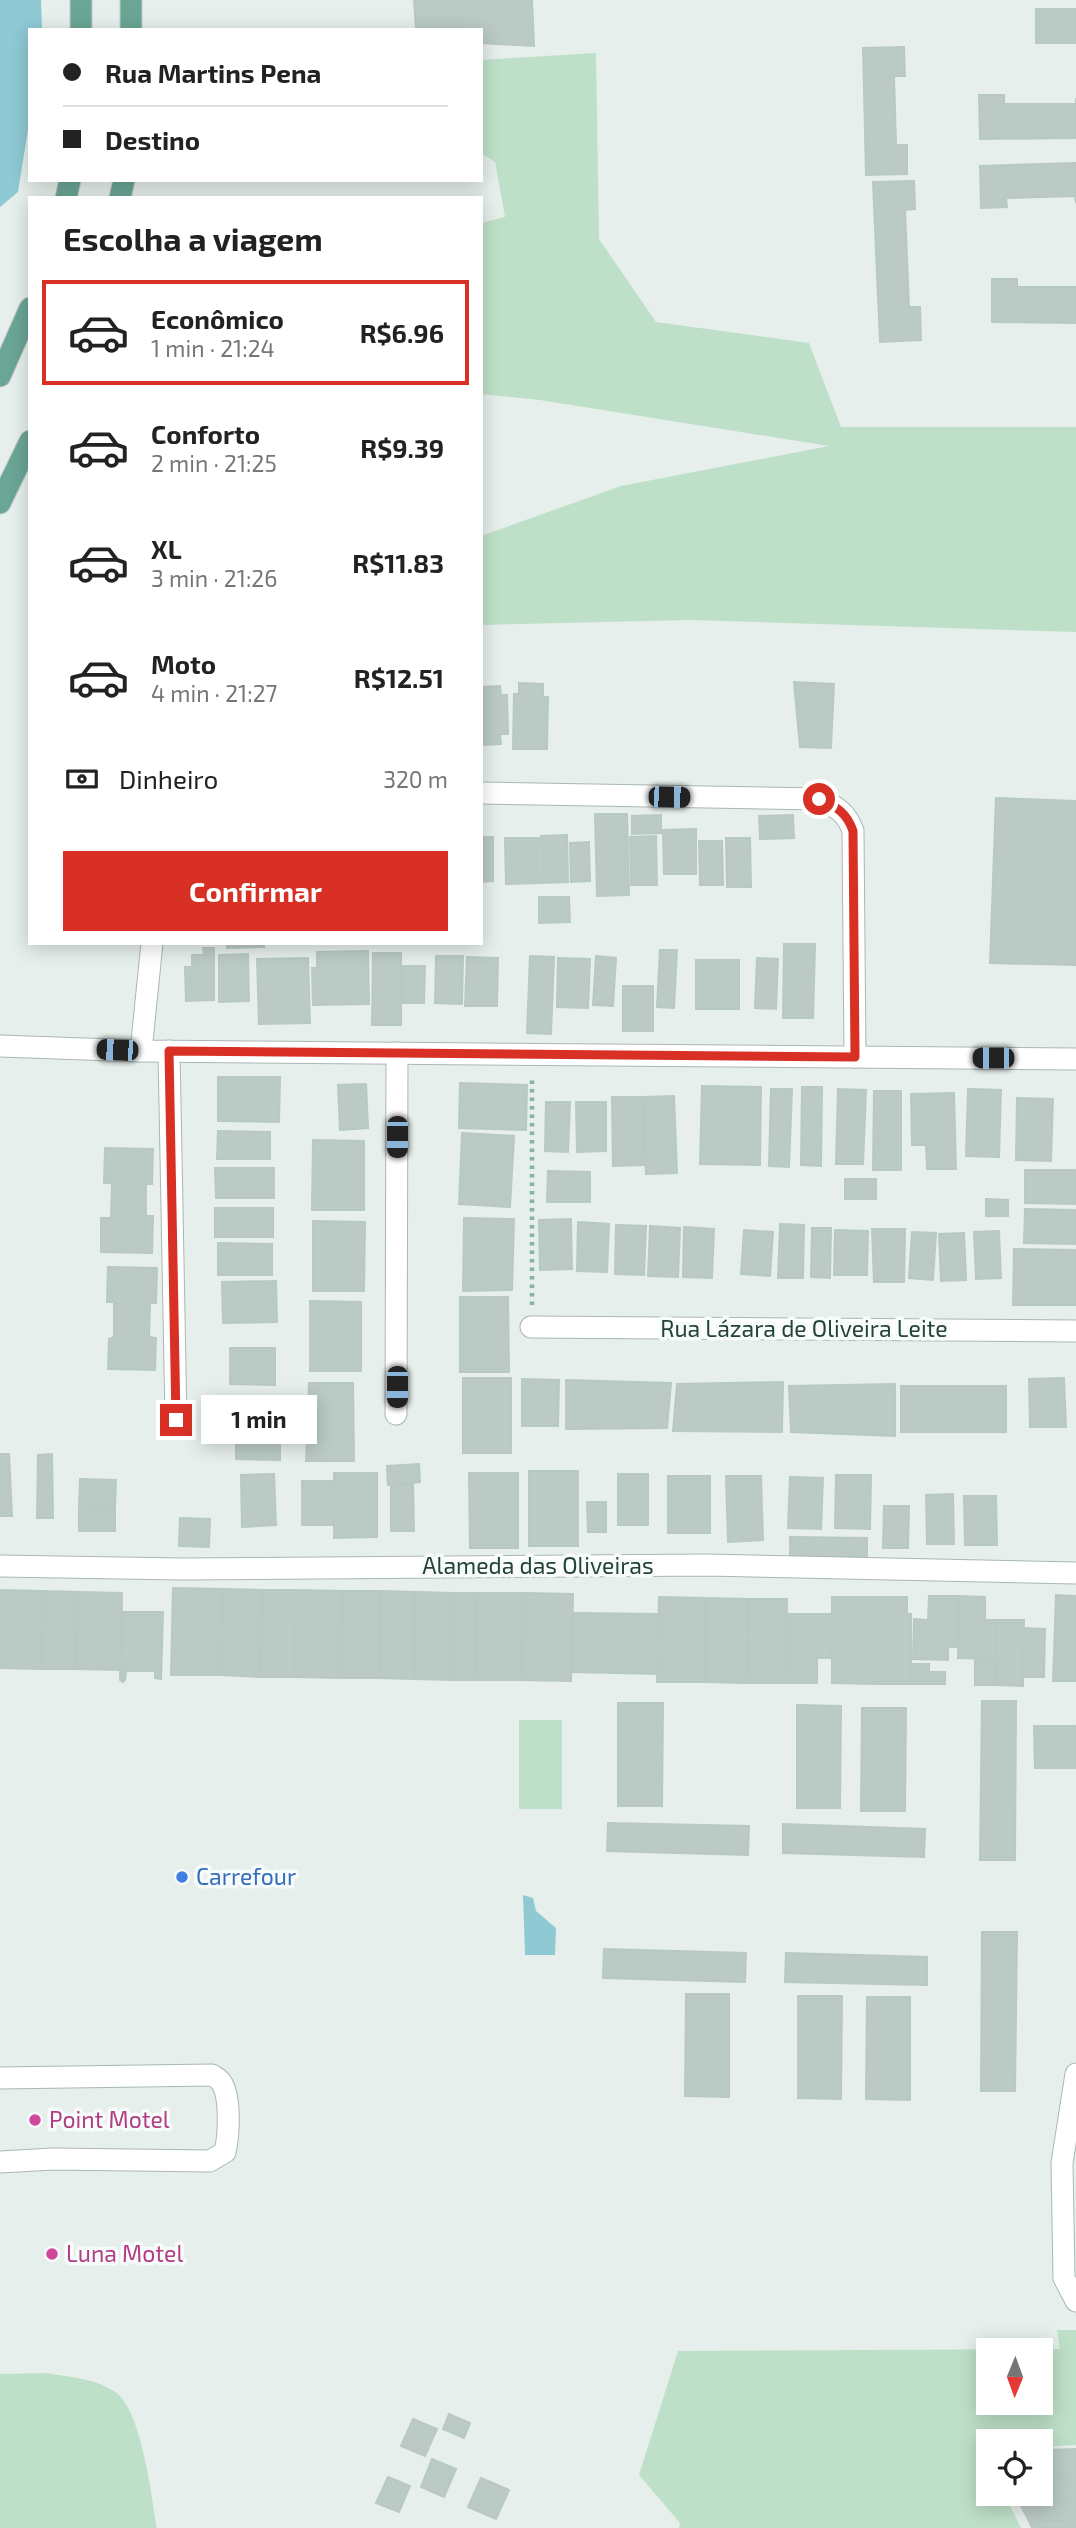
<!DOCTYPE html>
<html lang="pt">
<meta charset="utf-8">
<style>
body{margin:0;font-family:"Exo 2",sans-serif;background:#f6f6f6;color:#222;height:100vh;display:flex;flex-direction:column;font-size:26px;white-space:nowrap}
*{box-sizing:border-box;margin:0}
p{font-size:23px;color:#767676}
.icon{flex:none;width:38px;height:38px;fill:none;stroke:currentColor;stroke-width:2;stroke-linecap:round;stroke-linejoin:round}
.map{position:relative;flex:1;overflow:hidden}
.side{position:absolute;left:28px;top:196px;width:455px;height:749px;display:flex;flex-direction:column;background:#fff;border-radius:0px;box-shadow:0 4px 18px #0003}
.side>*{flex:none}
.hud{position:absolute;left:28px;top:28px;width:455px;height:154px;border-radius:0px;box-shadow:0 4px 18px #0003;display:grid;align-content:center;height:154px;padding:0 35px;background:#fff}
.needle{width:46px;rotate:181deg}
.fabs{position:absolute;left:976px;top:2338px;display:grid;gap:14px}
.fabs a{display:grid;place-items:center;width:77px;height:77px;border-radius:0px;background:#fff;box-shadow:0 4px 18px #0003;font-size:35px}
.end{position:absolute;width:32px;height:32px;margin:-16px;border:9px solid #d93025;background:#fff;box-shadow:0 0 0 4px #fff}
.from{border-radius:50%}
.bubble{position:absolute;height:49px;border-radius:0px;background:#fff;box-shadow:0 4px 18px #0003;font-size:23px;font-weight:700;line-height:49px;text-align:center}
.car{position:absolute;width:21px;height:42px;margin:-21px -10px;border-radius:9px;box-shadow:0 0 5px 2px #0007;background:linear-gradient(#222 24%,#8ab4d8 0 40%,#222 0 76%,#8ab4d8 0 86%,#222 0)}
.hud b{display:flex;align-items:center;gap:24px;height:66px;font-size:26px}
.hud b+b{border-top:2px solid #e0e0e0}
.hud i{width:18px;height:18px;background:#222}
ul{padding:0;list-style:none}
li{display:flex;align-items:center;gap:21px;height:105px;margin:0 14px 10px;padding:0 21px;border:4px solid transparent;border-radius:0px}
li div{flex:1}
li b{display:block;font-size:26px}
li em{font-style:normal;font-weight:700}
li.on{border-color:#d93025}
li>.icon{width:63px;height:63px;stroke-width:1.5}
h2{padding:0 35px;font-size:32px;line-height:84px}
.pay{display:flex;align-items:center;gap:18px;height:77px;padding:0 35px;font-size:26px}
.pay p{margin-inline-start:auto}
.button{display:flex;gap:14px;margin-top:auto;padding:14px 35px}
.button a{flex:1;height:80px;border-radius:0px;background:#d93025;color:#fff;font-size:28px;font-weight:700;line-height:80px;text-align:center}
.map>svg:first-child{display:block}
</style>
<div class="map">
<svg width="1076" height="2528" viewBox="0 0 1076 2528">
<rect width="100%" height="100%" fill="#e6efeb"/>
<g fill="#bfe0c8" fill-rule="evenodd">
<polygon points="596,53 599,239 656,322 809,343 841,427 1076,427 1076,632 690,620 481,625 481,536 621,486 829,446 540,400 481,394 481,223 505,217 495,162 481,153 481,60"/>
<rect x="519" y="1720" width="43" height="89"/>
<path d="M1057,2330H1076V2445L1041,2447V2441H989V2445H980L989,2463V2494H1004L1021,2528H679L680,2523L639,2475L678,2351L1060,2349ZM989,2350H1041V2403H989Z"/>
<path d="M46,2373C68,2377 93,2378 114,2391C142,2409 151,2495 157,2528H0V2374Z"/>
</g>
<g fill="#8ec9d4">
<polygon points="0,0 41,0 42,30 30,30 30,117 18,192 0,207"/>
<polygon points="523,1895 533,1898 536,1911 556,1928 555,1955 525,1955"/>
</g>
<g fill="#bbcac4" stroke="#b8c9c2" stroke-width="2">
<polygon points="414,0 532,0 534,46 481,43 481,30 416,30"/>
<rect x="1036" y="9" width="40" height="34"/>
<polygon points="904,47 905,76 894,76 896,145 907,145 907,174 866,175 863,48"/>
<polygon points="979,95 1004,95 1004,104 1076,104 1076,98 1076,138 980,139"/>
<polygon points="1076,163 1076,203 1075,196 1006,198 1007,207 981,208 980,166"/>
<polygon points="914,181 915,209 905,210 909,307 920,307 921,340 880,342 873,182"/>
<polygon points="992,279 1017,279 1017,287 1076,287 1076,323 992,322"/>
<polygon points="794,682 834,684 831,748 800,747"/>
<polygon points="519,683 543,684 543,697 548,697 547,749 513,749 514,694 519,694"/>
<polygon points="500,686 501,695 507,695 508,734 500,734 501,744 481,745 481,687"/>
<polygon points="996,798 1076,801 1076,965 990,963"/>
<polygon points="595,814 627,814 629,895 597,896"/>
<polygon points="661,815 661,833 632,834 632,816"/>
<polygon points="793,815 794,838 760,839 759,816"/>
<polygon points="696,829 696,874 664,874 663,830"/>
<polygon points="567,835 568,882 542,883 541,836"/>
<polygon points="656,836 657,885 631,885 630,837"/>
<polygon points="481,837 493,837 493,881 481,882"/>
<polygon points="505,838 539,838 540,883 506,884"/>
<polygon points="726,838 750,838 751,887 727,887"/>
<polygon points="699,841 722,841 723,885 700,885"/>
<polygon points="589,842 590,881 571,882 570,843"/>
<polygon points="539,897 569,897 570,922 539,923"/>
<polygon points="227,943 263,943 264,947 227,948"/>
<polygon points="784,944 815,944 813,1018 783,1018"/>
<polygon points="203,948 214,948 214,1000 186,1001 185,967 192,967 192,955 204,955"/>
<polygon points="660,950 677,950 674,1008 657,1007"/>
<polygon points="368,951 369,1004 313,1005 312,968 317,968 317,952"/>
<polygon points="373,953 401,953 401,1025 372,1025"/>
<polygon points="248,954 249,1001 219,1002 219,955"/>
<polygon points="436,956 463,956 462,1004 435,1003"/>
<polygon points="530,956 554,957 551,1034 527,1033"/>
<polygon points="596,956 616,958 613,1006 593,1005"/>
<polygon points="467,957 498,958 497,1006 465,1006"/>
<polygon points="308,958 310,1023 259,1024 257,959"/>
<polygon points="558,958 590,959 588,1008 557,1007"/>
<polygon points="757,958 778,959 776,1009 755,1008"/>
<rect x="696" y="960" width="43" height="49"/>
<polygon points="403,966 425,966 424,1003 403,1003"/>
<rect x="623" y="986" width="30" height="45"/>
<polygon points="218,1077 280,1077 279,1122 218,1121"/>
<polygon points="460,1083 527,1085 526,1130 459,1128"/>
<polygon points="366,1084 368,1128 340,1130 338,1085"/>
<polygon points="702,1086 761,1087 760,1165 700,1164"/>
<polygon points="802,1087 822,1087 821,1166 801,1165"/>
<polygon points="771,1089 792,1089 789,1167 769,1166"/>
<polygon points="838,1089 866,1090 863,1164 836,1164"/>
<polygon points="968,1089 1001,1090 999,1157 966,1156"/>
<polygon points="874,1091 901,1091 901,1170 873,1170"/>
<polygon points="954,1093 956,1169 927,1169 926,1145 912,1145 911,1094"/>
<polygon points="674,1096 677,1173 646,1174 643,1097"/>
<polygon points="612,1097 643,1097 644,1165 613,1166"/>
<polygon points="1017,1098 1053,1099 1051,1161 1016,1160"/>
<polygon points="546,1102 570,1102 568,1152 545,1151"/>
<polygon points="576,1102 606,1102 606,1151 577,1152"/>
<polygon points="218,1131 270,1132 270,1159 217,1159"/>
<polygon points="462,1133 514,1136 510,1207 459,1204"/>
<polygon points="313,1140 364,1141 364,1210 312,1210"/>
<polygon points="105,1148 153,1149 152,1184 146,1184 146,1216 153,1216 152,1253 101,1252 101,1218 111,1218 112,1183 104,1183"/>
<polygon points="215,1168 274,1168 274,1198 216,1198"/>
<polygon points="1025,1170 1076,1170 1076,1204 1025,1203"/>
<polygon points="548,1171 590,1172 590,1202 547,1202"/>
<rect x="845" y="1179" width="31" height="20"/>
<polygon points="986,1199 1008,1200 1008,1216 986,1216"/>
<rect x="215" y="1208" width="58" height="29"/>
<polygon points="1025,1209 1076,1210 1076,1244 1024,1243"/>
<polygon points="464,1218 514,1219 512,1290 463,1291"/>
<polygon points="571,1219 572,1269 540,1270 539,1220"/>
<polygon points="313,1221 365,1222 364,1291 313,1291"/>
<polygon points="578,1222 609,1224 607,1272 577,1271"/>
<polygon points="780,1224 804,1225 803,1278 778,1278"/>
<polygon points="616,1225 646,1226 644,1275 615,1274"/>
<polygon points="650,1226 680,1228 678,1277 648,1276"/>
<polygon points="684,1227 714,1229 712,1278 683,1277"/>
<polygon points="812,1228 831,1228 830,1278 811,1277"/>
<polygon points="872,1229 905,1229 904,1282 874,1282"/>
<polygon points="744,1230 773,1232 770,1276 741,1274"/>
<polygon points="835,1230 868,1231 867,1275 834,1275"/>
<polygon points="999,1231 1001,1278 976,1279 974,1232"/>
<polygon points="912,1232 936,1233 933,1280 909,1278"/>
<polygon points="964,1233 966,1280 941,1281 939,1234"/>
<polygon points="218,1243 272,1244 272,1275 218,1275"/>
<polygon points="1014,1249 1076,1250 1076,1305 1013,1305"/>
<polygon points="108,1267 157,1268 156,1303 150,1303 149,1337 156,1338 155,1370 108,1369 109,1339 114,1337 114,1302 107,1302"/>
<polygon points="276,1281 277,1322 223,1323 222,1282"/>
<polygon points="460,1297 508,1297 509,1372 460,1372"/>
<polygon points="310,1301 361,1302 361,1371 310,1371"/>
<polygon points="230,1348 275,1348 275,1385 230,1384"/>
<rect x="463" y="1378" width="48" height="75"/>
<polygon points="1064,1378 1066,1427 1030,1427 1029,1379"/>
<polygon points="522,1379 559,1380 558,1426 522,1426"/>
<polygon points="566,1380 671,1383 667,1428 566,1429"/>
<polygon points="783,1382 782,1432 673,1431 677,1384"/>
<polygon points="309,1383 353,1383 354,1461 306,1461"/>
<polygon points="895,1384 895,1436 791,1432 789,1386"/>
<rect x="901" y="1386" width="105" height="46"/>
<polygon points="236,1424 280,1424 280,1460 236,1459"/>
<polygon points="0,1454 9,1454 12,1516 0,1516"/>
<polygon points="52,1454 53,1518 37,1518 38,1455"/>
<polygon points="419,1464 420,1482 388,1485 387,1466"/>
<rect x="529" y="1471" width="49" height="75"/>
<polygon points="334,1473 377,1473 377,1537 334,1538"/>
<polygon points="469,1473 518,1473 518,1548 470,1548"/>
<polygon points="274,1474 276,1525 242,1527 241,1475"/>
<rect x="618" y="1474" width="30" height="51"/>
<polygon points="836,1475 871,1475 870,1529 835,1528"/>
<rect x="668" y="1476" width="42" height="57"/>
<polygon points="726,1476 761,1476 763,1540 728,1542"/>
<polygon points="790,1477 823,1478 821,1529 788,1528"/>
<polygon points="80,1479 116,1480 115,1507 79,1506"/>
<rect x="302" y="1481" width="32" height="44"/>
<polygon points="413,1484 414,1531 391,1531 391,1485"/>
<polygon points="953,1494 954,1544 927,1544 926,1495"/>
<polygon points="964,1496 996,1496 997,1545 965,1545"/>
<polygon points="587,1502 606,1502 606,1532 588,1532"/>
<polygon points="79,1506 115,1507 115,1531 79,1531"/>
<polygon points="884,1506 909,1506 908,1548 883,1548"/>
<polygon points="180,1518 210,1519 209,1547 179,1546"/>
<polygon points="790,1537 867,1538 867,1562 790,1561"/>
<polygon points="173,1588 223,1589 221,1675 171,1675"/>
<polygon points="223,1589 263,1590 260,1677 221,1675"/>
<polygon points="0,1590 43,1591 41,1669 0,1668"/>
<polygon points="263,1590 296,1590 295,1677 260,1677"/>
<polygon points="296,1590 343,1591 341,1678 295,1677"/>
<polygon points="43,1591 78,1592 76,1669 41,1669"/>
<polygon points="343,1591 381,1591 379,1678 341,1678"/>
<polygon points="381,1591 415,1592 414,1679 379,1678"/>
<polygon points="78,1592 122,1593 121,1670 76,1669"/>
<polygon points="415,1592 454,1593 453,1680 414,1679"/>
<polygon points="454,1593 477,1593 475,1680 453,1680"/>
<polygon points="477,1593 523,1593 521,1680 475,1680"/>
<polygon points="523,1593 573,1594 571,1681 521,1680"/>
<polygon points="1056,1595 1076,1596 1076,1681 1053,1681"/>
<polygon points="929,1596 959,1596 958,1647 948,1647 948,1660 913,1659 914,1619 928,1620"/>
<polygon points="959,1596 985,1597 985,1620 996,1620 996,1659 958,1658"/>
<polygon points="659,1597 706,1598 705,1682 657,1682"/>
<polygon points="832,1597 875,1597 875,1684 832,1683"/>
<polygon points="875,1597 907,1597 907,1614 911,1614 911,1684 875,1684"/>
<polygon points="706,1598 749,1599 747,1683 705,1682"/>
<polygon points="749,1599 787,1599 786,1683 747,1683"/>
<polygon points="122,1612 163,1612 161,1679 155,1678 155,1671 126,1671 125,1680 123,1682 120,1680"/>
<polygon points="573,1613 659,1614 658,1674 572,1672"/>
<polygon points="787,1614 832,1614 831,1658 817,1658 817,1683 786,1683"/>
<polygon points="996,1620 1024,1620 1023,1686 995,1685"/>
<polygon points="1024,1628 1045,1629 1044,1677 1023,1677"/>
<polygon points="975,1659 996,1659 995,1685 975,1685"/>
<polygon points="911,1664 929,1664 929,1672 945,1672 945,1684 911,1684"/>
<polygon points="982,1701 1016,1701 1015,1860 980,1860"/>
<polygon points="618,1703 663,1703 662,1806 618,1806"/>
<polygon points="797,1705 841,1706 840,1808 797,1808"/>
<polygon points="862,1708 906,1708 905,1811 861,1811"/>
<polygon points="1034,1726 1075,1726 1076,1768 1035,1768"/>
<polygon points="608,1823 749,1826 748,1855 607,1851"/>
<polygon points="783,1824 925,1829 924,1857 783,1853"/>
<polygon points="982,1932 1017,1932 1015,2091 981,2091"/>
<polygon points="604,1949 746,1953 745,1982 603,1978"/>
<polygon points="786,1953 927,1957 927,1985 785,1982"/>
<polygon points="686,1994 729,1994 729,2097 685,2096"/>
<polygon points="798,1996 842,1996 841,2099 798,2098"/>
<polygon points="867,1997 910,1997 910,2100 866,2099"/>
<polygon points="449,2414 470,2423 464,2438 443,2429"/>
<polygon points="413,2419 437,2429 425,2456 401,2446"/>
<polygon points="1076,2449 1076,2480 1041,2479 1041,2450"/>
<polygon points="432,2459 456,2469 444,2497 421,2487"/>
<polygon points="388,2477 410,2486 399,2512 376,2503"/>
<polygon points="481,2478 509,2490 496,2519 468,2507"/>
<polygon points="1041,2479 1076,2480 1076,2500 1018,2500 1015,2494 1041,2494"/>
<polygon points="1018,2500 1076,2500 1076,2521 1029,2521"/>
<polygon points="1029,2521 1076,2521 1076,2528 1032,2528"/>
</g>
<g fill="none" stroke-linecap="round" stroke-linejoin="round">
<defs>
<g id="minor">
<path d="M481,793L819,799C836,806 847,813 853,831L855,1057"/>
<polyline points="0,1046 141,1051 1076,1059"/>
<polyline points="141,1051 152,943"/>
<polyline points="169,1051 176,1420"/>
<polyline points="531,1327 1076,1331"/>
<polyline points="396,1414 397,1053"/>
<polyline points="0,1566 181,1569 707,1565 1076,1573"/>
<polyline points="1076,2074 1062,2163 1064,2278 1076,2301"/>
<path d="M0,2078L212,2075C215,2077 219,2079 221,2082C231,2096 229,2135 225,2152L210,2161L53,2159L0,2162"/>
</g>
<g id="major">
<polyline points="81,0 81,30"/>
<polyline points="131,30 131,0"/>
<polyline points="66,198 70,180"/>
<polyline points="120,198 124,180"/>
<polyline points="0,376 30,308"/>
<polyline points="0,503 30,441"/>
</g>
</defs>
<use href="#minor" stroke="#a8b8b2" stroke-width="23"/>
<use href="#major" stroke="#c2cac8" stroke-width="23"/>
<polyline stroke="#86b3a5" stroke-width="4.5" stroke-dasharray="3.5 5" stroke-linecap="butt" points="532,1305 532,1076"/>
<use href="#minor" stroke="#fff" stroke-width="21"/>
<use href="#major" stroke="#6aa596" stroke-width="21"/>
</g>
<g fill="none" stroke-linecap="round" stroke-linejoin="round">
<path stroke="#d93025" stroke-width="9" d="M176,1420L169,1051L855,1057L853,831C847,813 836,806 819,799"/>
</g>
<circle fill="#3f7fe0" stroke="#f7fbf9" stroke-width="2.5" cx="182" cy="1877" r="7"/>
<g fill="#d1479c" stroke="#f7fbf9" stroke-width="2.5">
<circle cx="35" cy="2120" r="7"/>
<circle cx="52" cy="2254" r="7"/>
</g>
<g text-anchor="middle" stroke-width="7" stroke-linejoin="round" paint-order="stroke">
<g font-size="23" fill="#24423a" stroke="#f7fbf9">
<text x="804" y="1337">Rua Lázara de Oliveira Leite</text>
<text x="538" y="1574">Alameda das Oliveiras</text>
</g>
<g font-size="23" fill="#366cbe" stroke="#f7fbf9" text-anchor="start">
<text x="196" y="1885">Carrefour</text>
</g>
<g font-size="23" fill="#b23c85" stroke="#f7fbf9" text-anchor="start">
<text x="49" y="2128">Point Motel</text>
<text x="66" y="2262">Luna Motel</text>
</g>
</g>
</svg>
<div class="fabs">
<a><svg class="needle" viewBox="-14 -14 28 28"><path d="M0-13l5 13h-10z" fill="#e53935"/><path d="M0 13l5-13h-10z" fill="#767676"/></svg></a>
<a><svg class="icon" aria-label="locate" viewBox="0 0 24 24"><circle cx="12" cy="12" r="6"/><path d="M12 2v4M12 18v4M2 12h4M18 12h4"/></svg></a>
</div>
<i class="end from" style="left:819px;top:799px"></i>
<i class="end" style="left:176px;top:1420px"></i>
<div class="bubble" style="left:201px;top:1395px;width:116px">1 min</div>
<i class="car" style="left:669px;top:797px;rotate:91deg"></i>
<i class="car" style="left:117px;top:1050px;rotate:272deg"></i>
<i class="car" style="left:993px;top:1058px;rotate:270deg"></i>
<i class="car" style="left:397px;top:1137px;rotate:180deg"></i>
<i class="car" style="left:397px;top:1387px;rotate:180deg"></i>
<div class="hud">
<b><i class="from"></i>Rua Martins Pena</b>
<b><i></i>Destino</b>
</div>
<section class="side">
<h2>Escolha a viagem</h2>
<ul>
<li class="on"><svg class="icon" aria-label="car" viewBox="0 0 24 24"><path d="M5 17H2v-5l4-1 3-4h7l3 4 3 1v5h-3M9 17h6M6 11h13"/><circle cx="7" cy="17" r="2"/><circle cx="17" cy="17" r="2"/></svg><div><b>Econômico</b><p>1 min · 21:24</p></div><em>R$6.96</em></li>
<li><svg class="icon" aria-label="car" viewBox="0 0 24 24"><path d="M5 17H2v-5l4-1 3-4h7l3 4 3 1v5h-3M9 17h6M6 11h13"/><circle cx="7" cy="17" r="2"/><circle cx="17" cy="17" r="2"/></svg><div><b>Conforto</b><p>2 min · 21:25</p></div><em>R$9.39</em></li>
<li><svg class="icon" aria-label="car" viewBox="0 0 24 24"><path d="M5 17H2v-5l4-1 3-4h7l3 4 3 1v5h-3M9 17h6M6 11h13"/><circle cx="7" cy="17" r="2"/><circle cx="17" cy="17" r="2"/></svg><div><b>XL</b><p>3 min · 21:26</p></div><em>R$11.83</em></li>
<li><svg class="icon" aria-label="car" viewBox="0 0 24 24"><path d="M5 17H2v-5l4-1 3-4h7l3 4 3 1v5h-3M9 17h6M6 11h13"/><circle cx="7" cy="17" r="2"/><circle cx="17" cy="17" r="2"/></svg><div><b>Moto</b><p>4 min · 21:27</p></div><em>R$12.51</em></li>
</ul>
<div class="pay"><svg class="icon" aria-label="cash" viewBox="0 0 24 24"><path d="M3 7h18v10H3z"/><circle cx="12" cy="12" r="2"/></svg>Dinheiro<p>320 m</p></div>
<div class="button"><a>Confirmar</a></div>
</section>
</div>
